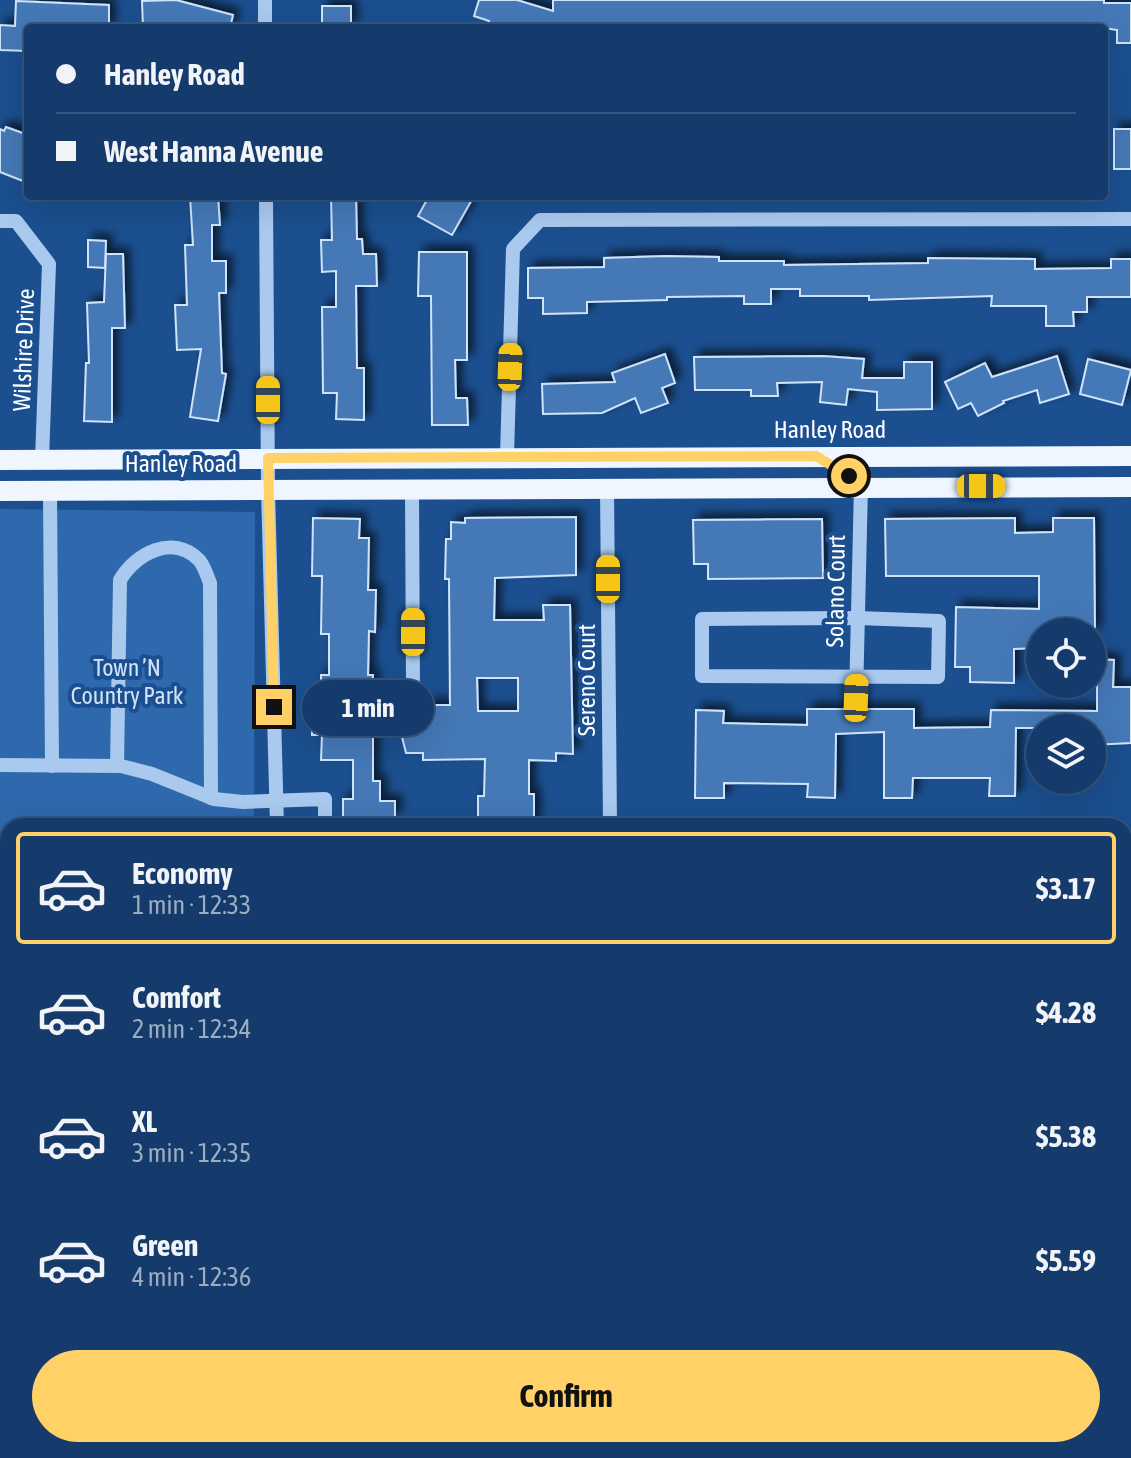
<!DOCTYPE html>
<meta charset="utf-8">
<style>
body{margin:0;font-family:"Asap Condensed",sans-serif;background:#1d4271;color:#f1f3f6;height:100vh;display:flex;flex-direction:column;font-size:30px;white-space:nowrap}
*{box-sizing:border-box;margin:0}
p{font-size:26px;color:#9dadc1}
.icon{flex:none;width:44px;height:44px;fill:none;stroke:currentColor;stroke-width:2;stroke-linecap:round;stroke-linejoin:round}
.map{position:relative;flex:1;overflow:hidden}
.panel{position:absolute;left:0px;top:818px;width:1132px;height:640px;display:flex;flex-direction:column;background:#143b6b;border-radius:24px 24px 0 0;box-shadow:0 8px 32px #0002,0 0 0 2px #33557e}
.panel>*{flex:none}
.guide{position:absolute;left:24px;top:24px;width:1084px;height:176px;border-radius:8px;box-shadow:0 8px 32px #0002,0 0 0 2px #33557e;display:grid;align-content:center;height:176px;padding:0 32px;background:#143b6b}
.fabs{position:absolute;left:1026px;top:618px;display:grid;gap:16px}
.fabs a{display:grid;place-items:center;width:80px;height:80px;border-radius:50%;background:#143b6b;box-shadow:0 8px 32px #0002,0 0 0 2px #33557e;font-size:40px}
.end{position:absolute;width:36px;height:36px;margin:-18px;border:10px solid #ffd166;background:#111;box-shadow:0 0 0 4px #111}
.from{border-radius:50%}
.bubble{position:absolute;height:56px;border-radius:28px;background:#143b6b;box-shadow:0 8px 32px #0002,0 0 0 2px #33557e;font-size:26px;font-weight:700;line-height:56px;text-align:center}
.car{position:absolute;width:24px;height:48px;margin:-24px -12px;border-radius:10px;box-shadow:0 0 6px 2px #0007;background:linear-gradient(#f5c518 24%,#345 0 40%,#f5c518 0 76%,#345 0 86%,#f5c518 0)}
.guide b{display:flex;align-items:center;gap:28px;height:76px;font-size:30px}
.guide b+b{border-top:2px solid #33557e}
.guide i{width:20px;height:20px;background:#f1f3f6}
ul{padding:14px 0 0;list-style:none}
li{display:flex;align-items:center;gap:24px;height:112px;margin:0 16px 12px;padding:0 16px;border:4px solid transparent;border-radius:8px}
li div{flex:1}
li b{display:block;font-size:30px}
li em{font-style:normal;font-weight:700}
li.active{border-color:#ffd166}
li>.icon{width:72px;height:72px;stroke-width:1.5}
.primary-button{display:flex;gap:16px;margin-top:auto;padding:16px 32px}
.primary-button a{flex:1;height:92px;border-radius:48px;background:#ffd166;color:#111;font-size:32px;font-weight:700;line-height:92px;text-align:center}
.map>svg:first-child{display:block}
</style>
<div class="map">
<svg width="1131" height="1458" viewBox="0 0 1131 1458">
<defs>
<filter id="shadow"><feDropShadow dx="6" dy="-6" stdDeviation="4" flood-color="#0009"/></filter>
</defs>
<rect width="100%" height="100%" fill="#1b4f8f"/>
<polygon fill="#2e69ad" points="0,509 255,512 254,826 8,826 8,1450 253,1450 253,1458 0,1458"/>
<g fill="#4478b7" stroke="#cfe3fa" stroke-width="2" fill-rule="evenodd" filter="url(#shadow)">
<polygon points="176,0 233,15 230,28 143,28 142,1"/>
<polygon points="479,0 517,0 553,11 553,0 1104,0 1104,3 1131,3 1131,43 1117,43 1117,30 1104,28 487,28 489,21 474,16"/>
<polygon points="16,1 109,5 109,28 28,28 28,51 0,50 0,25 15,26"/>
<rect x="322" y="6" width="29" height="22"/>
<polygon points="6,127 28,135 28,183 0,172 0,129 4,131"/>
<rect x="1114" y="129" width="17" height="40"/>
<polygon points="190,196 218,196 220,225 212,225 212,261 226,261 226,293 219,293 222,373 226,374 218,421 190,417 201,349 177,350 175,305 187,305 185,245 193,245"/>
<polygon points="331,196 356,196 357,239 362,239 363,254 376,254 377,286 356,286 357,368 364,368 364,420 336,419 337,393 323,393 322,307 336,307 336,271 322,272 321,240 332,240"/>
<polygon points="429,196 474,196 452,235 418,216"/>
<polygon points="88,240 106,241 105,268 88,267"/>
<polygon points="419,252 467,252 467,360 455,360 456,398 467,398 468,425 432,425 431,296 418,296"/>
<polygon points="106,254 123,254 125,328 112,328 112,422 84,421 86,363 89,363 87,303 104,302"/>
<polygon points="666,256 719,257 719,261 784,261 784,265 928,263 928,258 1035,259 1035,269 1111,268 1111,259 1131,259 1131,297 1087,297 1087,312 1073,312 1074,326 1046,326 1046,306 991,306 992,296 869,300 869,296 800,296 800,289 771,289 771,304 744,304 744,296 667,297 667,300 587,302 587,313 543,314 543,298 528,298 528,268 604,267 604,258"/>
<polygon points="665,354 675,383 662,388 668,403 641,413 635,398 602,413 543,414 542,384 615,382 612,373"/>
<polygon points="823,356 864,359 862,378 904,378 904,362 932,362 932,409 877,410 877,392 848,389 846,405 820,402 822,382 777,383 778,396 751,396 751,390 695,390 694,357"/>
<polygon points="1057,356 1069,394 1040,403 1037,390 1003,401 1004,403 978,416 971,403 958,409 945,382 985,363 992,377"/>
<polygon points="1088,359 1131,370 1122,405 1080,394"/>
<path d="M576,517V575L495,578L494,620H544L543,605H570L573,754L556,753V761L529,760V794H534V826H478V796H484L485,759L423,760V753H406L401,733L373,732V781H380V801H395V817H385V826H343V799H353V760H321L322,735H312V703L321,702V675H329V634H321L322,576H312L313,518L360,519L359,538H369L368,590H376L375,632L369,631L368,675H373L372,701H382V712L423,711V705H450L449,579H445L446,539H451V522L465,523V518ZM477,678H518V711H478Z"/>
<polygon points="1015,518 1015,533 1053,532 1053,518 1094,518 1095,632 1040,632 1040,648 1014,649 1014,683 970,682 970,667 955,667 956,607 1039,609 1039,576 886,576 885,519"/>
<polygon points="822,519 823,578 708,579 708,564 694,564 693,520"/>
<polygon points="1092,659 1114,660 1113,687 1131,687 1131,743 1092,745 1092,728 1016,728 1015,796 989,796 990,778 913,778 912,798 884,798 884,732 836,734 835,798 807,797 808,784 724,783 724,798 695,798 696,710 724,711 723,723 807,725 807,709 914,709 914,728 990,727 991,710 1097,711 1097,684 1092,684"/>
</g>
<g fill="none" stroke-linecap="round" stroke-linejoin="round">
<g stroke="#a9c9ee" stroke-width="14">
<polyline points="265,0 265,28"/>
<polyline points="266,196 268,490 277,826"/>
<polyline points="0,221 16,221 49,264 42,460"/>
<polyline points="507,456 513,249 540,220 1131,219"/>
<polyline points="607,486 610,826"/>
<polyline points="412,489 413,689"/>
<polyline points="50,491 52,766"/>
<polygon points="858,618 939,621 938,677 702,676 702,619"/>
<polyline points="856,698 861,486"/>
<polyline points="0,765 121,766 152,774 214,799 243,802 325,799 325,826"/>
<path d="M117,766L120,580C135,554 173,533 199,560C204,565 207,576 210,583L211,798"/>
<polyline points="1124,1140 1131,1140"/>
<polyline points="280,1450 280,1458"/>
<polyline points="224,1458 224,1450"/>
</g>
<g stroke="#f0f6ff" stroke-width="20">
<polyline points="0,460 1131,456"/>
<polyline points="0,491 1131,487"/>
</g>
</g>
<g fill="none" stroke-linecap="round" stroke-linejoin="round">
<polyline stroke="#ffd166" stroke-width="10" points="274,707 268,458 816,456 849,476"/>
</g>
<g text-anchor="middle" stroke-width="8" stroke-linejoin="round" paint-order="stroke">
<g font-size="24" fill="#fff" stroke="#1b4f8f">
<text transform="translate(24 350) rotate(-88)" y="8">Wilshire Drive</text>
<text x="830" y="438">Hanley Road</text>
<text x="181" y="472">Hanley Road</text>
<text transform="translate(836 591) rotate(-89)" y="8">Solano Court</text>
<text transform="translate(587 680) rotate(-90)" y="8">Sereno Court</text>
</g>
<g font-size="24" fill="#cfe3fa" stroke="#1b4f8f">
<text x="127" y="676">Town ’N<tspan x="127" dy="28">Country Park</tspan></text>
</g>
</g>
</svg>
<div class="fabs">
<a><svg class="icon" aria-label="locate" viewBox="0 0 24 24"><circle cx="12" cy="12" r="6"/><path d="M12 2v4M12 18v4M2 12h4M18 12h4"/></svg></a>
<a><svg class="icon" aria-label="layers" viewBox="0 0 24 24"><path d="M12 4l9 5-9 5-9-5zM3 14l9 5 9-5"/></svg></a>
</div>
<i class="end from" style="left:849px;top:476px"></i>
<i class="end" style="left:274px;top:707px"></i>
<div class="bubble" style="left:302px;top:680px;width:132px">1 min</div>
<i class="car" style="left:510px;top:367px;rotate:2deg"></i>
<i class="car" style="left:268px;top:400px;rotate:0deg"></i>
<i class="car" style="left:981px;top:486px;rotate:90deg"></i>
<i class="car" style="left:608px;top:579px;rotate:0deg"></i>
<i class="car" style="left:413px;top:632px;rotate:0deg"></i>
<i class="car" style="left:856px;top:698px;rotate:2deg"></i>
<div class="guide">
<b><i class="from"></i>Hanley Road</b>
<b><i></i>West Hanna Avenue</b>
</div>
<section class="panel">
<ul>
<li class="active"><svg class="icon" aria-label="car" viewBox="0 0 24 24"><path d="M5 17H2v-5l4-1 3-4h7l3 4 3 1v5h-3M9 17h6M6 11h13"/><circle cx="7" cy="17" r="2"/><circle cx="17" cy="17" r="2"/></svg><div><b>Economy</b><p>1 min · 12:33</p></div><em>$3.17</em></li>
<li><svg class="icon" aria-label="car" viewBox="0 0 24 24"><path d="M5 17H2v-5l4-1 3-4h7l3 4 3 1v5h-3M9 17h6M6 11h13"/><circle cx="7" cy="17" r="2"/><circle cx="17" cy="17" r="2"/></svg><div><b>Comfort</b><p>2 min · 12:34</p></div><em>$4.28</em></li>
<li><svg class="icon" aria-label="car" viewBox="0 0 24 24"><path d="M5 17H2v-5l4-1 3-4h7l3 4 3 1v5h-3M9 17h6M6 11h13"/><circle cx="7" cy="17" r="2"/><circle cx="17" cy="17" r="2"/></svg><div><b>XL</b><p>3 min · 12:35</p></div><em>$5.38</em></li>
<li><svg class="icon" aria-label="car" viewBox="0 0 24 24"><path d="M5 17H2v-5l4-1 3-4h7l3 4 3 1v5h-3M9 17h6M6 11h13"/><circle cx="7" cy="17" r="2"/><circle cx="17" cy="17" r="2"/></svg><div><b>Green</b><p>4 min · 12:36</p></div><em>$5.59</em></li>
</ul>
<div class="primary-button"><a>Confirm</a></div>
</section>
</div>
